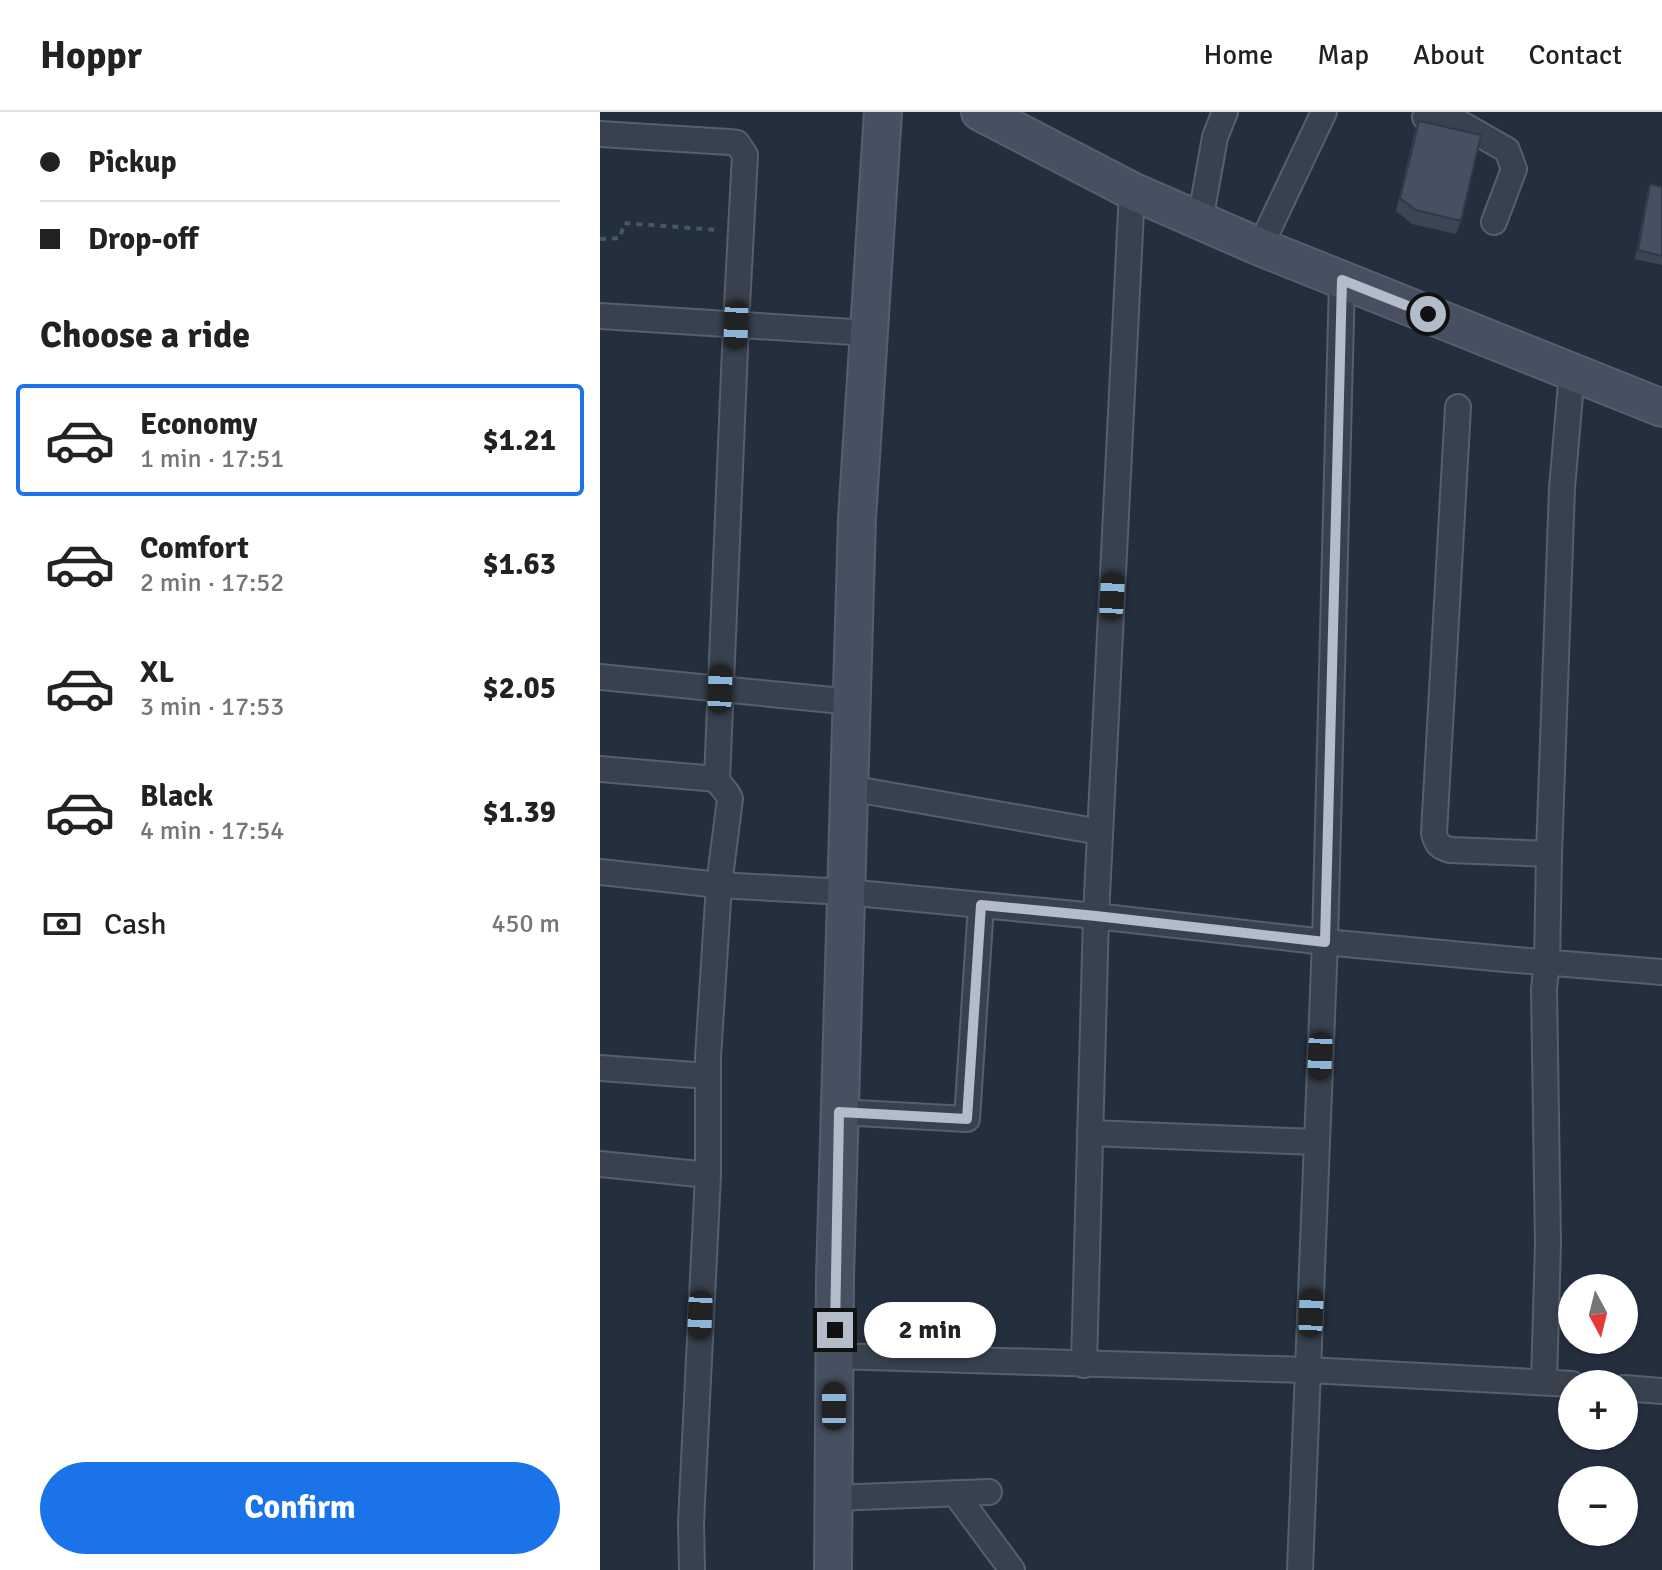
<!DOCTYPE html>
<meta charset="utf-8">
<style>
body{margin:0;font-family:Signika,sans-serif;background:#f2f2f2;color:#222;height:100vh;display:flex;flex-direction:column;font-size:30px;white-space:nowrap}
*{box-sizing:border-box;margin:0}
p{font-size:26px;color:#767676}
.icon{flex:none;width:44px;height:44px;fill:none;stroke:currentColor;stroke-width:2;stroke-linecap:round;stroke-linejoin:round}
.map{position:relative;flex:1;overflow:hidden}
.panel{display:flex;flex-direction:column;background:#fff;width:600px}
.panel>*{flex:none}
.guide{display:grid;align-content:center;height:176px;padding:0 40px;background:#fff}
.needle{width:52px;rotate:173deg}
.buttons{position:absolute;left:958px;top:1162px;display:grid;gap:16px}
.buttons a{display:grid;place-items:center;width:80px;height:80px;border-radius:50%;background:#fff;box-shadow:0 2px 6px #0004;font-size:40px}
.end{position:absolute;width:36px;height:36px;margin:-18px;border:10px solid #b4bcc9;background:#111;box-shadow:0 0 0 4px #111}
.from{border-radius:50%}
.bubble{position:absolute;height:56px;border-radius:28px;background:#fff;box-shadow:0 2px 6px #0004;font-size:26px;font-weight:700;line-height:56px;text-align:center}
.car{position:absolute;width:24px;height:48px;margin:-24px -12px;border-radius:10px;box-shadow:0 0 6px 2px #0007;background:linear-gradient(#222 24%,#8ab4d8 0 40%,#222 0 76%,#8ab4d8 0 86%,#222 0)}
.guide b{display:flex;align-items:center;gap:28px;height:76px;font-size:30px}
.guide b+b{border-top:2px solid #e0e0e0}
.guide i{width:20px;height:20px;background:#222}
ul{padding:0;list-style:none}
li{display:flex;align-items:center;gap:24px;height:112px;margin:0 16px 12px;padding:0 24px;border:4px solid transparent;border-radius:8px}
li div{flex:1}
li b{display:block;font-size:30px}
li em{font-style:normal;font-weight:700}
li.current{border-color:#1a73e8}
li>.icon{width:72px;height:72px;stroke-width:1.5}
h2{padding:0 40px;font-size:36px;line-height:96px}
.pay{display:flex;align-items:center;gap:20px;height:88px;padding:0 40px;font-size:30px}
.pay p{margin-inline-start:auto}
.action{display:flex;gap:16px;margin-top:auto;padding:16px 40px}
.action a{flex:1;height:92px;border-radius:48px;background:#1a73e8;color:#fff;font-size:32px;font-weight:700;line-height:92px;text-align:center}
header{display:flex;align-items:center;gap:48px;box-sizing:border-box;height:112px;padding:0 40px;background:#fff;border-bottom:2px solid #e0e0e0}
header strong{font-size:38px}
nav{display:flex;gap:44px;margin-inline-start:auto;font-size:28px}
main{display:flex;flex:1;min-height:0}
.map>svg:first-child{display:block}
</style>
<header>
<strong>Hoppr</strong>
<nav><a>Home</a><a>Map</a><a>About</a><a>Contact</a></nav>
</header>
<main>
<section class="panel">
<div class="guide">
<b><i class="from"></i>Pickup</b>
<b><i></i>Drop-off</b>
</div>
<h2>Choose a ride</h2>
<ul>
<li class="current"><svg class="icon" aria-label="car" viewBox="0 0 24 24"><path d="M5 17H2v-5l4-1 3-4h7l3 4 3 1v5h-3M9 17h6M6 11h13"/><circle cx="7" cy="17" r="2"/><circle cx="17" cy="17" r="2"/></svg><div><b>Economy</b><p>1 min · 17:51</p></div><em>$1.21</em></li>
<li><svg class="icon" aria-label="car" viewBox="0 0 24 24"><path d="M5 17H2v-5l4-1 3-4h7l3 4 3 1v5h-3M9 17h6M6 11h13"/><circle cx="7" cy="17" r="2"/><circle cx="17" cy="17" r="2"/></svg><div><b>Comfort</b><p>2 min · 17:52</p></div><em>$1.63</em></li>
<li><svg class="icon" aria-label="car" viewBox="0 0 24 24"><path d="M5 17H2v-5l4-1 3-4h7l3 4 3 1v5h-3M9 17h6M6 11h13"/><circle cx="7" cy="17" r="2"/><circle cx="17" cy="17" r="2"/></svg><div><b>XL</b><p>3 min · 17:53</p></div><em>$2.05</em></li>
<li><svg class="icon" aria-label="car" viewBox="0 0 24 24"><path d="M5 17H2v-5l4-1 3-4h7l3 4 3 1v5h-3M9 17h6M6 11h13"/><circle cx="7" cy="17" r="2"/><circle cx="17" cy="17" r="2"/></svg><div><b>Black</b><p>4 min · 17:54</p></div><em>$1.39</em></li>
</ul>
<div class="pay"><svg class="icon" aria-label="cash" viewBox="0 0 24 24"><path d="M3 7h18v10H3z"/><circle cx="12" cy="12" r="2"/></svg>Cash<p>450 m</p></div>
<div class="action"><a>Confirm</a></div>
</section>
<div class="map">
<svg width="1062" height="1458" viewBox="0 0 1062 1458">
<rect width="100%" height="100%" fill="#242f3e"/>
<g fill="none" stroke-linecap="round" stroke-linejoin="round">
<defs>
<g id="street">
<polyline points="827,0 825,5 851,6 907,38 914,57 894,110"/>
<path d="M0,22L129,30L137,31L145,43L136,213L117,667C120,675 128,679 130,687L119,773L108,945V1063L91,1411L92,1458"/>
<polyline points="600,109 615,25 625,0"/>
<polyline points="660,135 724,0"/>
<polyline points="0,204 269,221"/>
<path d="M858,295L834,721C836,732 840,735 850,738L949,742"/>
<polyline points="0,565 252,590"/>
<polyline points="0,657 117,667"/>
<polyline points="249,676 500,720"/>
<polyline points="0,760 119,773 246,780 381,793 496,804 725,830 905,847 1062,860"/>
<polyline points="0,956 108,964"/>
<polyline points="239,1000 367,1007 381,793"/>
<polyline points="490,1021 717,1030"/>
<polyline points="0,1052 108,1063"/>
<polyline points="234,1244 708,1258 972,1272"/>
<polyline points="484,1253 496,804 532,79"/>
<polyline points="944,1270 948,1132 944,877 947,850 949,742 962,376 972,260"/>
<polyline points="1024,1276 1062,1279"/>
<polyline points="355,1381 412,1458"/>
<polyline points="233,1386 389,1380"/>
<polyline points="700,1458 725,830 742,168"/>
</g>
<g id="secondary">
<polyline points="380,0 532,79 660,135 1062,296"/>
<polyline points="233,1458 235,1165 257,407 283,0"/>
</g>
</defs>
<use href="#street" stroke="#565f6c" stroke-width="28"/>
<use href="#secondary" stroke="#565f6c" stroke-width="40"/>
<polyline stroke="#44595c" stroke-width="4" stroke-dasharray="6 6" stroke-linecap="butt" points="0,127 20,126 24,111 118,118"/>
<use href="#street" stroke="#38414e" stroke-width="24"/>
<use href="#secondary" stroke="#465061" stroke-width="36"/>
</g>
<g fill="#3b4654">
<polygon points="819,9 861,109 856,122 812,112 796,99 814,22"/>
<polygon points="1050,72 1062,75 1062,153 1035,147 1047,81"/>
</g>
<g fill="#455162" stroke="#303945" stroke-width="2">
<polygon points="819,9 881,23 861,109 816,98 800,86"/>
<polygon points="1050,72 1062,75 1062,144 1038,138"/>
</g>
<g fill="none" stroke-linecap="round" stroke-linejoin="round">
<polyline stroke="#b4bcc9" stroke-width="10" points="235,1218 239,1000 367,1007 381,793 496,804 725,830 742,168 828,202"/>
</g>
</svg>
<div class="buttons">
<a><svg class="needle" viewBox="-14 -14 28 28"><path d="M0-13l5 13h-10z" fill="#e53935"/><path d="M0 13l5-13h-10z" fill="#767676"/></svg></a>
<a>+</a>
<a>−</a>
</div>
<i class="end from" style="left:828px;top:202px"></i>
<i class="end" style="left:235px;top:1218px"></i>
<div class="bubble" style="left:264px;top:1190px;width:132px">2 min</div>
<i class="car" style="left:136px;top:213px;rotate:182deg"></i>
<i class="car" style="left:512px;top:484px;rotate:3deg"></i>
<i class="car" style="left:120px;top:577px;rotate:2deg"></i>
<i class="car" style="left:720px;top:944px;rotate:182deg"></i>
<i class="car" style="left:711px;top:1201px;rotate:2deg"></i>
<i class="car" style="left:100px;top:1203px;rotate:182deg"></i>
<i class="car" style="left:234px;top:1294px;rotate:0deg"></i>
</div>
</main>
